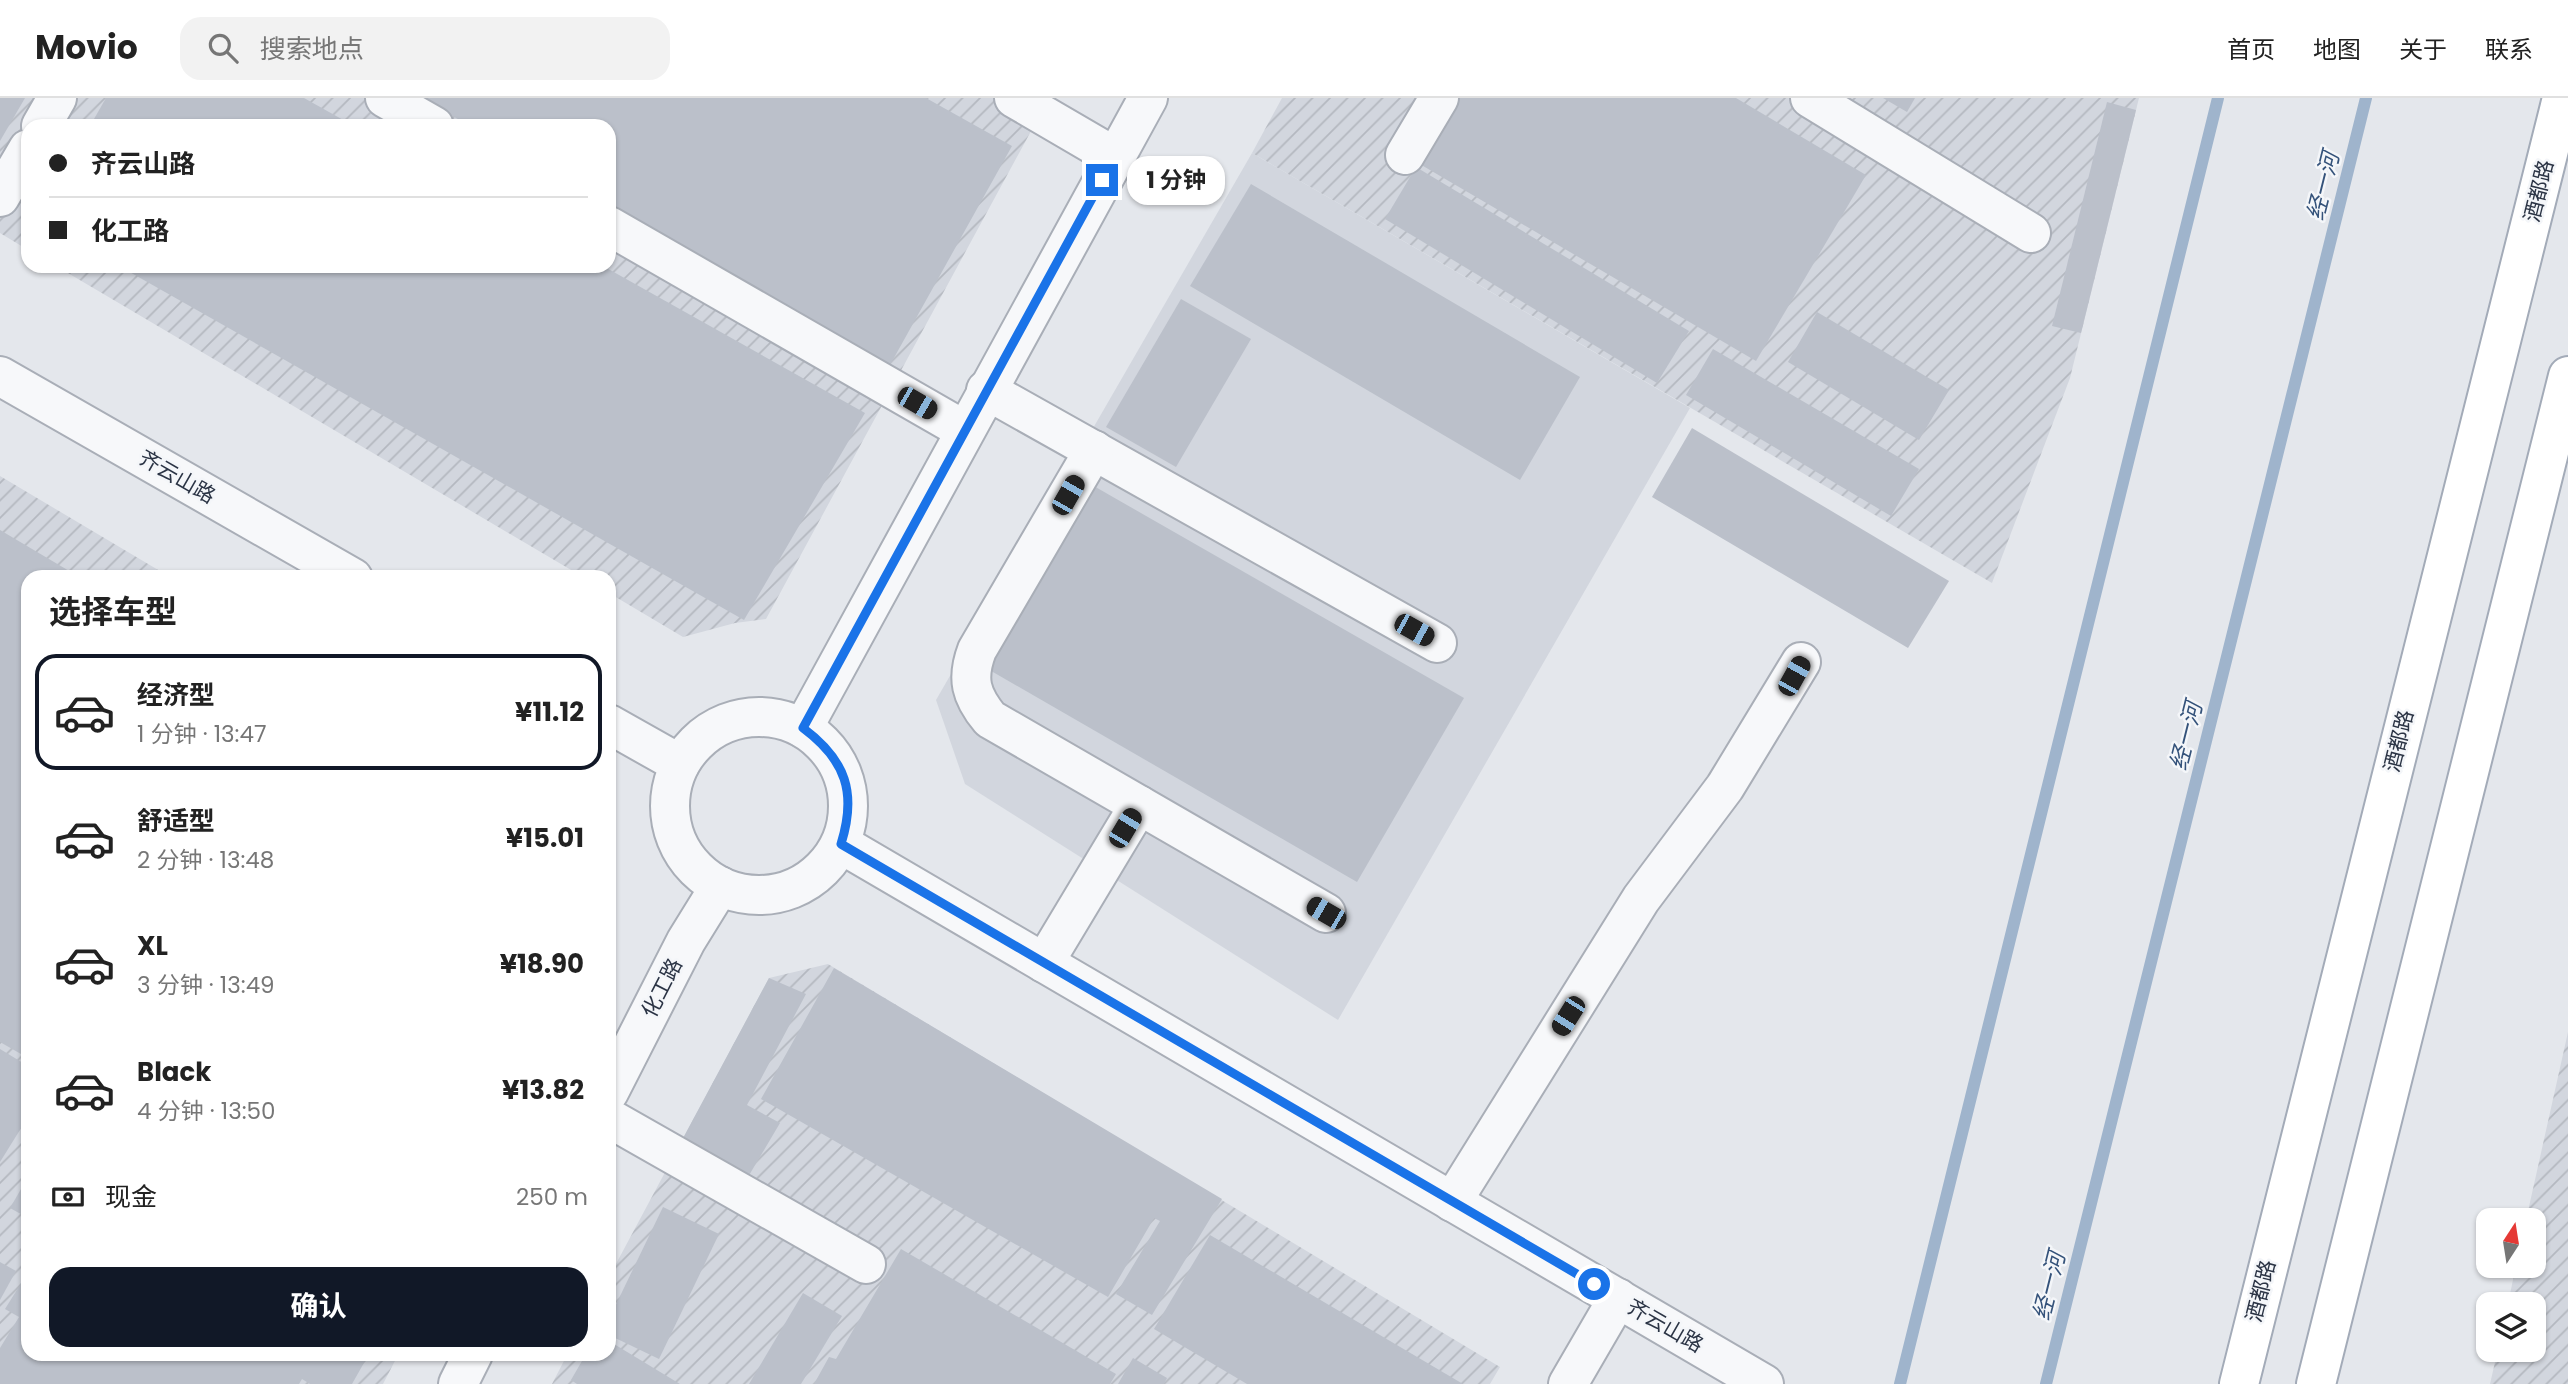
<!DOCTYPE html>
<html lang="zh">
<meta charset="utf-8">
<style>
body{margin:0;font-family:Poppins,"Noto Sans SC",sans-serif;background:#f2f2f2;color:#222;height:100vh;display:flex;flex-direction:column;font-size:26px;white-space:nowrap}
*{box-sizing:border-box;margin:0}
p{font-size:23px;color:#767676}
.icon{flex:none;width:38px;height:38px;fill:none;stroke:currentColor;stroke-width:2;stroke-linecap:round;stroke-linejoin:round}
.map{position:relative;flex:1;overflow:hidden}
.sheet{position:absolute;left:21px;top:472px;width:595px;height:791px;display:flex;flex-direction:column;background:#fff;border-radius:21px;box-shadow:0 2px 5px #0004}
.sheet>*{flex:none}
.banner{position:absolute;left:21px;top:21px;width:595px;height:154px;border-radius:21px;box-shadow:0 2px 5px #0004;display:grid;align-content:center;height:154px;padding:0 28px;background:#fff}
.needle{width:46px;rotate:12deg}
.tools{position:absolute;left:2476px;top:1110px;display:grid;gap:14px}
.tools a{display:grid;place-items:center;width:70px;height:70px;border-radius:14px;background:#fff;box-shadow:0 2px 5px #0004;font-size:35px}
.end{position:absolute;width:32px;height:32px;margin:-16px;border:9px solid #1a73e8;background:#fff;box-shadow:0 0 0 4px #fff}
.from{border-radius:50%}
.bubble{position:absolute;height:49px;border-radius:21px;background:#fff;box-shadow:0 2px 5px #0004;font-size:23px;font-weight:700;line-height:49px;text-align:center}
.car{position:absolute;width:21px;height:42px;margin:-21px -10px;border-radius:9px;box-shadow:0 0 5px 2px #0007;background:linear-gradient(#222 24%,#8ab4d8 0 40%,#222 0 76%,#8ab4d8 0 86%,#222 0)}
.banner b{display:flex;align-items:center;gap:24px;height:66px;font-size:26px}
.banner b+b{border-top:2px solid #e0e0e0}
.banner i{width:18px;height:18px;background:#222}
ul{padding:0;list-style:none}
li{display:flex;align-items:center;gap:21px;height:116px;margin:0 14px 10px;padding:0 14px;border:4px solid transparent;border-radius:21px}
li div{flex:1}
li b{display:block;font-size:26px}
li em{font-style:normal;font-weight:700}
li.on{border-color:#111827}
li>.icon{width:63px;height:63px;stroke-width:1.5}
h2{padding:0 28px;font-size:32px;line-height:84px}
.pay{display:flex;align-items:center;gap:18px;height:77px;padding:0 28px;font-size:26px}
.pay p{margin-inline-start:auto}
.primary-button{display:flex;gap:14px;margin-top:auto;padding:14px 28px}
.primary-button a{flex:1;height:80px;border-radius:21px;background:#111827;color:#fff;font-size:28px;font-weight:700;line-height:80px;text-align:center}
header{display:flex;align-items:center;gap:42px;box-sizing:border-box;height:98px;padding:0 35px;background:#fff;border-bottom:2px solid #e0e0e0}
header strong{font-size:33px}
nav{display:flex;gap:38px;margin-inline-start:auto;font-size:24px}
.search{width:490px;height:63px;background:#f2f2f2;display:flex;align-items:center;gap:18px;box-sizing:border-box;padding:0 24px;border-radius:21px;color:#767676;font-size:26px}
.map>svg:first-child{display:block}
</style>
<header>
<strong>Movio</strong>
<div class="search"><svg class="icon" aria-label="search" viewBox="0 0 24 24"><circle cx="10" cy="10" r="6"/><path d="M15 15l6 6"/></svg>搜索地点</div>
<nav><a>首页</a><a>地图</a><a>关于</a><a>联系</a></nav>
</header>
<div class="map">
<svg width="2568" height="1286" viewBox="0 0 2568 1286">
<defs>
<pattern id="industrial-furrows" width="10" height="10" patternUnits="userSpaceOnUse" patternTransform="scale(1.75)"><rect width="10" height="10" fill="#d2d6de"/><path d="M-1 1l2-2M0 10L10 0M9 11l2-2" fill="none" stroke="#b4b8c0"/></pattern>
</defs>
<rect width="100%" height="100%" fill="#e4e7ec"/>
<polygon fill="#d2d6de" points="1252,55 1690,310 1338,922 965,686 936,602"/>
<g fill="url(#industrial-furrows)">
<polygon points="0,0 1049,0 766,521 735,525 683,539 609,495 609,480 583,479 56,168 609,168 609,28 28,28 28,152 0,135"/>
<polygon points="1282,0 2139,0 2070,280 1992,485 1252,55"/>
<polygon points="0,378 170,479 28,480 28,1256 398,1257 383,1286 0,1286"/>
<polygon points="828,866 1500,1269 1490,1286 552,1286 567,1257 609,1256 609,1179 769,880"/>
<polygon points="2568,934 2568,1286 2490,1286 2498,1251 2534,1251 2534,1206 2508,1206 2516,1167 2534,1167 2534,1122 2526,1122"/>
</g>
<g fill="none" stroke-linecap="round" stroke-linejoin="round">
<g stroke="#9fb4cc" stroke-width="12">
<polyline points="1900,1286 2218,0"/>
<polyline points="2046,1286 2366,0"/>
</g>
</g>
<g fill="#bbc0ca">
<polygon points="0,0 25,0 0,43"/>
<polygon points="106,0 304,0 354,28 90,28"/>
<polygon points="421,0 926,0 1012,48 890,267 609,107 609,28 470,28"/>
<polygon points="1456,0 1736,0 1866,77 1756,263 1418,65"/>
<polygon points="1883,0 1915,0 1907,14"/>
<polygon points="2107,4 2136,12 2081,235 2052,228"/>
<polygon points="1416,69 1689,233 1657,285 1385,121"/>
<polygon points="1251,86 1580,279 1520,382 1190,188"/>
<polygon points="119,168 603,168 865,315 744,522"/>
<polygon points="1181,201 1251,241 1176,369 1106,329"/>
<polygon points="1817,214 1949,292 1919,342 1788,264"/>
<polygon points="1713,251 1919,371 1891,418 1686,297"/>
<polygon points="1692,330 1949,483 1908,550 1652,399"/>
<polygon points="1092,387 1464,600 1357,784 986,570"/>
<polygon points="0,432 81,480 28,480 28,960 0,944"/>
<polygon points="834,870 1222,1101 1152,1217 1116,1196 1160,1123 1154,1120 1108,1199 761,1001"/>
<polygon points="769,880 806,896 747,1007 780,1025 748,1079 682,1042"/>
<polygon points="0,951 28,968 28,1019 0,1064"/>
<polygon points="28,1079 28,1120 10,1110"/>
<polygon points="663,1109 719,1136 659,1261 609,1237 609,1221"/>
<polygon points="1210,1137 1463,1286 1247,1286 1154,1231"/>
<polygon points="901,1151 1116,1276 1110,1286 814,1286 829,1259 836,1261"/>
<polygon points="0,1164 16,1173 0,1202"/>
<polygon points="28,1174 28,1256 369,1256 352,1286 310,1286 302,1281 299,1286 0,1286 0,1250 19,1219 5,1211"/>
<polygon points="803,1195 842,1218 801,1286 749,1286"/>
<polygon points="609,1243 680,1286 577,1286 571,1282 586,1256 609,1256"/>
<polygon points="1133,1260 1167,1280 1164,1286 1118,1286"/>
</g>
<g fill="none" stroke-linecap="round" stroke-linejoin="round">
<defs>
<g id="minor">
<polyline points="385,0 434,28"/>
<polyline points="1014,0 1115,59"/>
<polyline points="1810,0 2031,135"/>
<polyline points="41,28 57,0"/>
<polyline points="1405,57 1439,0"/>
<polyline points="0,99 28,51"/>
<polyline points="609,128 964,332"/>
<polyline points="0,278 353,480"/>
<polyline points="986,292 1437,545"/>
<path d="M1094,352L977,552C966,581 971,598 990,621L1326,815"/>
<circle cx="759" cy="708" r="89"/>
<polyline points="609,626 680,666"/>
<polyline points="803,630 1148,0"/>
<polyline points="841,746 1764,1286"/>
<polyline points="1044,865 1139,707"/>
<polyline points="609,994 686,843 720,788"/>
<polyline points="609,1020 866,1166"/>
<polyline points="1452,1104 1641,801 1725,689 1801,564"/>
<polyline points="458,1286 473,1256"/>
<polyline points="1568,1286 1618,1200"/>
</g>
<g id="major">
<polyline points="2239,1286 2562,0"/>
<polyline points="2316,1286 2568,278"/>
</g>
</defs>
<use href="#minor" stroke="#a9aeb7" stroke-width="42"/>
<use href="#major" stroke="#a3abb8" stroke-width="42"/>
<use href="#minor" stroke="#f7f8fa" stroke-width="38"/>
<use href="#major" stroke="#fff" stroke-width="38"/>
</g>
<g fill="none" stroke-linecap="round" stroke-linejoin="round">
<path stroke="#1a73e8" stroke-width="9" d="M1102,82L803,630C846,662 857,695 841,746L1594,1186"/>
</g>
<g text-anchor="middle" stroke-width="5" stroke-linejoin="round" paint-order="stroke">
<g font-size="21" fill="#2b3445" stroke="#f4f6f9">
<text transform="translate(2539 93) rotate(-76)" y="7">酒都路</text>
<text transform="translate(177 379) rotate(30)" y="7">齐云山路</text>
<text transform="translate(2399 643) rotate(-76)" y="7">酒都路</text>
<text transform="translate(662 890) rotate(-63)" y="7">化工路</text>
<text transform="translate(2261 1193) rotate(-76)" y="7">酒都路</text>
<text transform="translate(1665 1228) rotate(30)" y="7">齐云山路</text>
</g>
<g font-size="23" font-style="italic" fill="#34527a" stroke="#f4f6f9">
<text transform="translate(2323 88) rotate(-76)" y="8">经一河</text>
<text transform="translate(2186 638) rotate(-76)" y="8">经一河</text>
<text transform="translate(2049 1188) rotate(-76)" y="8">经一河</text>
</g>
</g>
</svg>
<div class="tools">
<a><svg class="needle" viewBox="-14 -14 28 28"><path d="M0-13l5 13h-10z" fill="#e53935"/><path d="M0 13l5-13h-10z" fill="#767676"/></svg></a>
<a><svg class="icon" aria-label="layers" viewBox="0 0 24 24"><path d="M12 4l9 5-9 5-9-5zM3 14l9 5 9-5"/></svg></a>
</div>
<i class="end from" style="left:1594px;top:1186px"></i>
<i class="end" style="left:1102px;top:82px"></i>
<div class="bubble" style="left:1127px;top:58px;width:98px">1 分钟</div>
<i class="car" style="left:917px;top:305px;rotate:120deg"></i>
<i class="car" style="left:1068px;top:397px;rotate:30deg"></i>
<i class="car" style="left:1414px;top:532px;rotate:119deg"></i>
<i class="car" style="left:1794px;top:578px;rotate:29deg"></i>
<i class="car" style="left:1125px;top:730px;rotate:31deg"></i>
<i class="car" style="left:1326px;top:815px;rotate:300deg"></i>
<i class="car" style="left:1568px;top:918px;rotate:212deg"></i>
<div class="banner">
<b><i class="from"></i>齐云山路</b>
<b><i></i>化工路</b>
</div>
<section class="sheet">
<h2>选择车型</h2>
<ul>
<li class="on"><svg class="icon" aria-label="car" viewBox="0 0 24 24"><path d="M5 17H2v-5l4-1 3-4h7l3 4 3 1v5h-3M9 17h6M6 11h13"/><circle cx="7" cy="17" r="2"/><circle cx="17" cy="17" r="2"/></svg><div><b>经济型</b><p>1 分钟 · 13:47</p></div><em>¥11.12</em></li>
<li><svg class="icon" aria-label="car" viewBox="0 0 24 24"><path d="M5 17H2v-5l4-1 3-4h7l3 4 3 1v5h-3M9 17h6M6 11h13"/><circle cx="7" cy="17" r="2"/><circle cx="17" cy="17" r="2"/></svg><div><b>舒适型</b><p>2 分钟 · 13:48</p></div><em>¥15.01</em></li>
<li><svg class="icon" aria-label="car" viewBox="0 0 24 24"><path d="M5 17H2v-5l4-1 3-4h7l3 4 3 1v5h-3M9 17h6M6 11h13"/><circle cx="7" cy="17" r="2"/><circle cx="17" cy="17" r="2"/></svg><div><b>XL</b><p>3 分钟 · 13:49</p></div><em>¥18.90</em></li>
<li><svg class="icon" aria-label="car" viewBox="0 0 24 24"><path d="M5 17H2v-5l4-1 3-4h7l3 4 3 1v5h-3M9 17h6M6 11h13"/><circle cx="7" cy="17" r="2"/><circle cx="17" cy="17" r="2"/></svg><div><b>Black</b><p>4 分钟 · 13:50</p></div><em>¥13.82</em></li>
</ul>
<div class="pay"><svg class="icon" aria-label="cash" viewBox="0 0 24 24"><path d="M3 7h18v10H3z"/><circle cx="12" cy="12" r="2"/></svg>现金<p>250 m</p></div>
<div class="primary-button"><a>确认</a></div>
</section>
</div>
